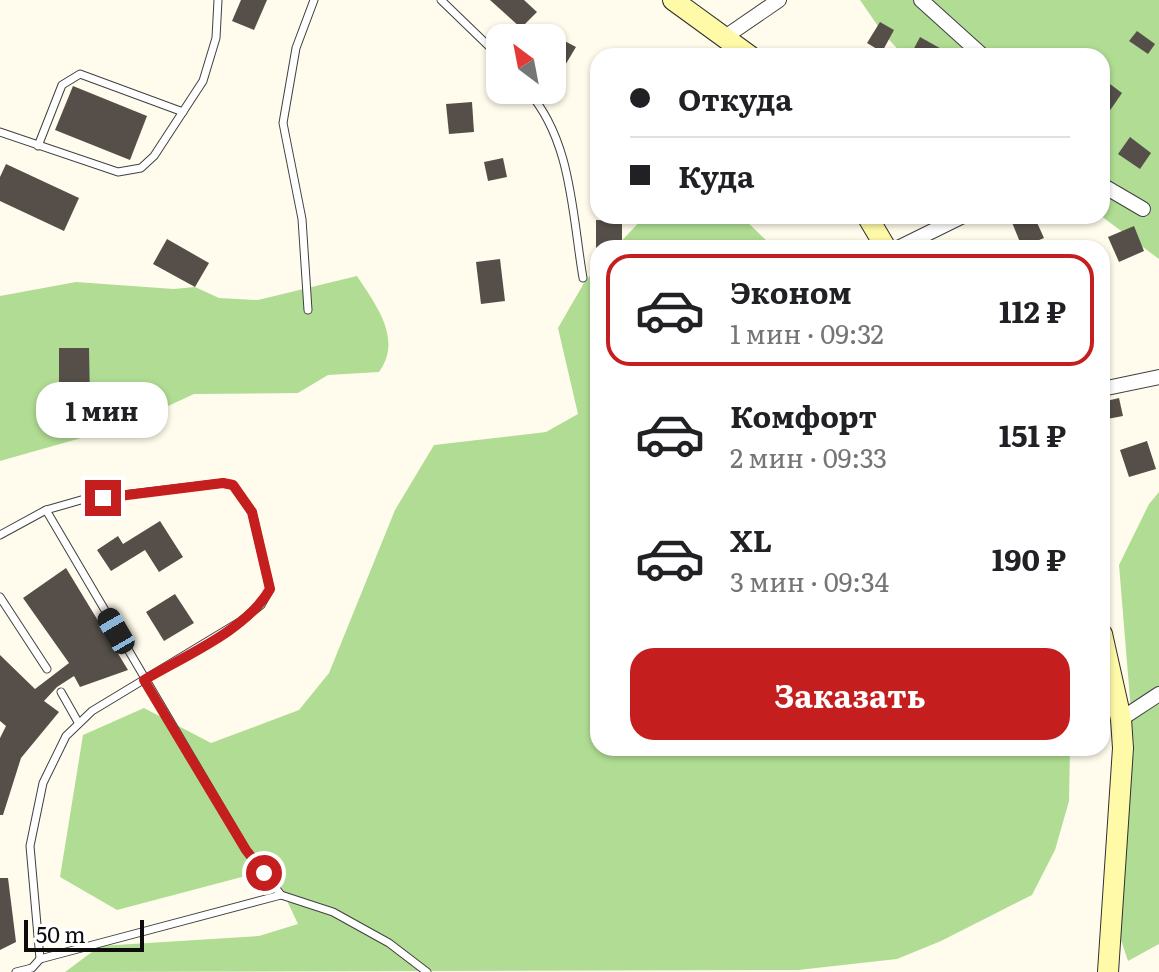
<!DOCTYPE html>
<html lang="ru">
<meta charset="utf-8">
<style>
body{margin:0;font-family:Literata,serif;background:#f6f6f6;color:#202124;height:100vh;display:flex;flex-direction:column;font-size:30px;white-space:nowrap}
*{box-sizing:border-box;margin:0}
p{font-size:26px;color:#757577}
.icon{flex:none;width:44px;height:44px;fill:none;stroke:currentColor;stroke-width:2;stroke-linecap:round;stroke-linejoin:round}
.map{position:relative;flex:1;overflow:hidden}
.details{position:absolute;left:590px;top:240px;width:520px;height:516px;display:flex;flex-direction:column;background:#fff;border-radius:24px;box-shadow:0 2px 6px #0004}
.details>*{flex:none}
.guide{position:absolute;left:590px;top:48px;width:520px;height:176px;border-radius:24px;box-shadow:0 2px 6px #0004;display:grid;align-content:center;height:176px;padding:0 40px;background:#fff}
.needle{width:52px;rotate:328deg}
.tools{position:absolute;left:486px;top:24px;display:grid;gap:16px}
.tools a{display:grid;place-items:center;width:80px;height:80px;border-radius:16px;background:#fff;box-shadow:0 2px 6px #0004;font-size:40px}
.scale{position:absolute;left:24px;bottom:20px;width:120px;box-sizing:border-box;padding-left:8px;border:4px solid #0d0d0d;border-top:0;font-size:22px;line-height:28px;white-space:nowrap;color:#0d0d0d;-webkit-text-stroke:6px #fff;paint-order:stroke}
.end{position:absolute;width:36px;height:36px;margin:-18px;border:10px solid #c41f1e;background:#fff;box-shadow:0 0 0 4px #fff}
.from{border-radius:50%}
.bubble{position:absolute;height:56px;border-radius:24px;background:#fff;box-shadow:0 2px 6px #0004;font-size:26px;font-weight:700;line-height:56px;text-align:center}
.car{position:absolute;width:24px;height:48px;margin:-24px -12px;border-radius:10px;box-shadow:0 0 6px 2px #0007;background:linear-gradient(#222 24%,#8ab4d8 0 40%,#222 0 76%,#8ab4d8 0 86%,#222 0)}
.guide b{display:flex;align-items:center;gap:28px;height:76px;font-size:30px}
.guide b+b{border-top:2px solid #e0e0e0}
.guide i{width:20px;height:20px;background:#202124}
ul{padding:14px 0 0;list-style:none}
li{display:flex;align-items:center;gap:24px;height:112px;margin:0 16px 12px;padding:0 24px;border:4px solid transparent;border-radius:24px}
li div{flex:1}
li b{display:block;font-size:30px}
li em{font-style:normal;font-weight:700}
li.on{border-color:#c41f1e}
li>.icon{width:72px;height:72px;stroke-width:1.5}
.cta{display:flex;gap:16px;margin-top:auto;padding:16px 40px}
.cta a{flex:1;height:92px;border-radius:24px;background:#c41f1e;color:#fff;font-size:32px;font-weight:700;line-height:92px;text-align:center}
.map>svg:first-child{display:block}
</style>
<div class="map">
<svg width="1159" height="972" viewBox="0 0 1159 972">
<rect width="100%" height="100%" fill="#fffced"/>
<g fill="#b0dd93">
<polygon points="860,0 1159,0 1159,259 1101,216 1102,56 904,56 882,32"/>
<polygon points="645,216 741,216 774,248 615,248"/>
<polygon points="598,267 598,748 1070,748 1069,801 1055,850 1032,895 941,941 897,959 798,970 65,972 100,946 259,936 298,924 272,869 117,910 60,877 83,735 144,708 211,743 299,710 329,673 395,510 434,445 546,432 578,414 558,328 584,283"/>
<path d="M357,276C376,305 403,339 379,372L328,375L298,393L194,394L127,425L0,461V296L76,282L174,289L195,287L219,298L258,300Z"/>
<polygon points="1159,492 1159,944 1128,961 1116,925 1134,748 1119,565 1149,504"/>
</g>
<g fill="#564f49">
<polygon points="241,0 267,0 254,30 232,21"/>
<polygon points="490,0 524,0 537,12 521,28"/>
<polygon points="880,22 894,30 882,52 867,43"/>
<polygon points="1137,31 1155,44 1148,54 1129,41"/>
<polygon points="920,37 954,56 910,56"/>
<polygon points="559,38 576,47 564,67 552,61 552,51"/>
<polygon points="1102,78 1122,93 1102,122"/>
<polygon points="73,86 147,116 130,160 55,130"/>
<polygon points="472,102 474,132 449,134 446,104"/>
<polygon points="1130,137 1151,153 1140,169 1118,154"/>
<polygon points="503,158 507,177 488,181 484,162"/>
<polygon points="6,164 79,198 64,231 0,201 0,177"/>
<polygon points="1021,216 1034,216 1044,238 1022,247 1011,220"/>
<polygon points="596,220 622,221 622,248 596,248"/>
<polygon points="1134,226 1144,251 1119,262 1108,237"/>
<polygon points="167,239 209,263 195,287 153,264"/>
<polygon points="500,259 505,301 481,304 476,262"/>
<polygon points="59,348 89,348 90,401 59,401"/>
<polygon points="1119,398 1123,416 1102,420 1102,402"/>
<polygon points="1147,441 1156,469 1129,477 1120,450"/>
<polygon points="160,521 183,557 159,572 145,550 111,571 97,550 118,536 123,544"/>
<polygon points="66,568 128,670 80,687 74,676 57,687 44,701 59,712 21,758 3,815 0,815 0,738 6,726 0,721 0,655 35,689 69,663 23,598"/>
<polygon points="175,594 194,623 164,641 146,612"/>
<polygon points="0,878 8,878 16,942 0,950"/>
</g>
<g fill="none" stroke-linecap="round" stroke-linejoin="round">
<defs>
<g id="service">
<polyline points="441,0 500,57"/>
<path d="M527,90C572,140 572,214 583,278"/>
<polyline points="0,132 118,172 141,168 154,156 203,81 216,38 218,0"/>
<polyline points="38,146 62,85 80,74 183,112"/>
<polyline points="308,310 302,219 283,123 296,48 314,0"/>
<polyline points="46,510 246,850 281,895 333,912 389,943 427,972"/>
<polyline points="0,535 46,510 81,500 223,483 233,485 252,512 270,589 261,605 241,621 92,711 66,736 43,783 30,846 40,959 32,968 16,972"/>
<polyline points="0,597 47,669"/>
<polyline points="61,692 78,722"/>
<polyline points="40,959 281,895"/>
</g>
<g id="minor">
<polyline points="921,0 983,56"/>
<polyline points="725,37 779,0"/>
<polyline points="1102,185 1143,209"/>
<polyline points="898,248 963,216"/>
<polyline points="1102,389 1159,377"/>
<polyline points="1121,719 1159,694"/>
</g>
<g id="secondary">
<polyline points="673,0 750,56"/>
<polyline points="867,216 886,248"/>
<polyline points="1102,634 1121,719 1123,748 1108,972"/>
</g>
</defs>
<use href="#service" stroke="#404040" stroke-width="9"/>
<use href="#minor" stroke="#404040" stroke-width="16"/>
<use href="#secondary" stroke="#2f2f2f" stroke-width="22"/>
<use href="#service" stroke="#fff" stroke-width="7"/>
<use href="#minor" stroke="#fff" stroke-width="14"/>
<use href="#secondary" stroke="#fffaa8" stroke-width="20"/>
</g>
<g fill="none" stroke-linecap="round" stroke-linejoin="round">
<path stroke="#c41f1e" stroke-width="10" d="M103,498L223,483L233,485L252,512L270,589C247,630 184,656 144,680L246,850L264,873"/>
</g>
</svg>
<div class="tools">
<a><svg class="needle" viewBox="-14 -14 28 28"><path d="M0-13l5 13h-10z" fill="#e53935"/><path d="M0 13l5-13h-10z" fill="#757577"/></svg></a>
</div>
<div class="scale">50 m</div>
<i class="end from" style="left:264px;top:873px"></i>
<i class="end" style="left:103px;top:498px"></i>
<div class="bubble" style="left:36px;top:382px;width:132px">1 мин</div>
<i class="car" style="left:116px;top:631px;rotate:330deg"></i>
<div class="guide">
<b><i class="from"></i>Откуда</b>
<b><i></i>Куда</b>
</div>
<section class="details">
<ul>
<li class="on"><svg class="icon" aria-label="car" viewBox="0 0 24 24"><path d="M5 17H2v-5l4-1 3-4h7l3 4 3 1v5h-3M9 17h6M6 11h13"/><circle cx="7" cy="17" r="2"/><circle cx="17" cy="17" r="2"/></svg><div><b>Эконом</b><p>1 мин · 09:32</p></div><em>112 ₽</em></li>
<li><svg class="icon" aria-label="car" viewBox="0 0 24 24"><path d="M5 17H2v-5l4-1 3-4h7l3 4 3 1v5h-3M9 17h6M6 11h13"/><circle cx="7" cy="17" r="2"/><circle cx="17" cy="17" r="2"/></svg><div><b>Комфорт</b><p>2 мин · 09:33</p></div><em>151 ₽</em></li>
<li><svg class="icon" aria-label="car" viewBox="0 0 24 24"><path d="M5 17H2v-5l4-1 3-4h7l3 4 3 1v5h-3M9 17h6M6 11h13"/><circle cx="7" cy="17" r="2"/><circle cx="17" cy="17" r="2"/></svg><div><b>XL</b><p>3 мин · 09:34</p></div><em>190 ₽</em></li>
</ul>
<div class="cta"><a>Заказать</a></div>
</section>
</div>
